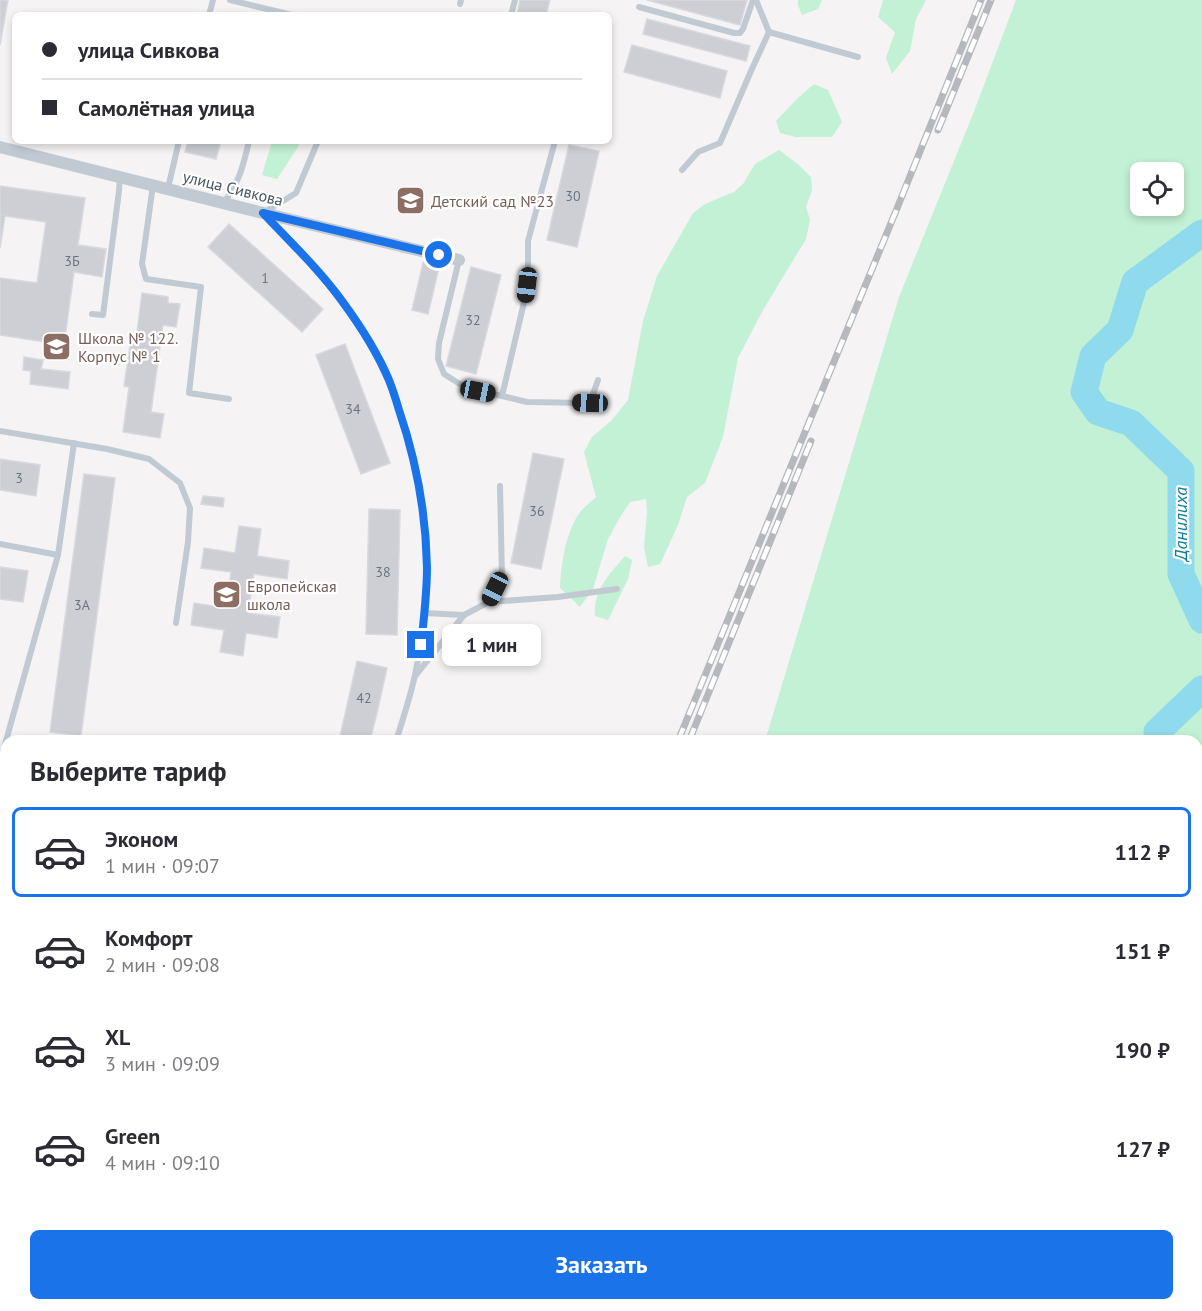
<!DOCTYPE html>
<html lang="ru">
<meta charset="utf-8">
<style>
body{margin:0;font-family:"PT Sans",sans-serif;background:#f7f7f7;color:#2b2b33;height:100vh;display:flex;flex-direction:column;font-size:22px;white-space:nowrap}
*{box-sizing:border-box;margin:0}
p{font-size:20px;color:#7c7c81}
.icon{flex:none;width:33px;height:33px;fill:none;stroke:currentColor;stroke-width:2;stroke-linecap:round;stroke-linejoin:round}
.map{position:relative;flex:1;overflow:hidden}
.side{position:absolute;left:0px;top:735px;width:1203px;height:576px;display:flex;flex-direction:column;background:#fff;border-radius:18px 18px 0 0;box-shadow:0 3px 9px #0003}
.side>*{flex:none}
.banner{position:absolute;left:12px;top:12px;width:600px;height:132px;border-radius:9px;box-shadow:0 3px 9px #0003;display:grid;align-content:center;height:132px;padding:0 30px;background:#fff}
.controls{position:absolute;left:1130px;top:162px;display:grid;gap:12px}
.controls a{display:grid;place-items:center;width:54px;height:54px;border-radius:9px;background:#fff;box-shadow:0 3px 9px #0003;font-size:30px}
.end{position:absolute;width:27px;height:27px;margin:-14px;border:8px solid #1a73e8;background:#fff;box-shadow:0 0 0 3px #fff}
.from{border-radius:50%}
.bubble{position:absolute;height:42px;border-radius:9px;background:#fff;box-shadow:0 3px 9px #0003;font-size:20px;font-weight:600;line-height:42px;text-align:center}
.car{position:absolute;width:18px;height:36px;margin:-18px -9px;border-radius:8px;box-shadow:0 0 4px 2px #0007;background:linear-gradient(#222 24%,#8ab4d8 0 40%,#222 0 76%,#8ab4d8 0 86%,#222 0)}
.banner b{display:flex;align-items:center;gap:21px;height:57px;font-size:22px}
.banner b+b{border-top:2px solid #e1e1e2}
.banner i{width:15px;height:15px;background:#2b2b33}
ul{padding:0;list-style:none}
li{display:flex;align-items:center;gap:18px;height:90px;margin:0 12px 9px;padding:0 18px;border:3px solid transparent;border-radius:9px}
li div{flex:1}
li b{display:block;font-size:22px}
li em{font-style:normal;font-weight:600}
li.selected{border-color:#1a73e8}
li>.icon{width:54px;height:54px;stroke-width:1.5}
h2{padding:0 30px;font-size:27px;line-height:72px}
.cta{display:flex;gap:12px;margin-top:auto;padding:12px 30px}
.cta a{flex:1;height:69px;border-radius:9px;background:#1a73e8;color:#fff;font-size:24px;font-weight:600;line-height:69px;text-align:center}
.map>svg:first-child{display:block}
</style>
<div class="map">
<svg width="1202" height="1311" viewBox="0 0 1202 1311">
<rect width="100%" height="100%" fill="#f5f3f3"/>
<g fill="#c3f1d5" fill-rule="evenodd">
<polygon points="798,0 822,0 818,9 802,15 798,5"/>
<polygon points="883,0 926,0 916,19 910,51 892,74 886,58 895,32 878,17"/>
<path d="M1016,0H1202V1203L1197,1214V741H765L899,297L973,114ZM1140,172H1173V206H1140Z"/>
<polygon points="814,84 828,90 842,122 832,137 796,137 780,133 776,121 798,98"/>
<polygon points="272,141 300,141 298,147 277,179 262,175"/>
<path d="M779,150L799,165L811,177L812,190L806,207L810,220L806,239L763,310L738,358L723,437L705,483L687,497L678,525L660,564L648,567L644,547L647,512L646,499L630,502L619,519L608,539L593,589L580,607L560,588C561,565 566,528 582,510C586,505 592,501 596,497L584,452L592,437L611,421L628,400L643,321L657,276L693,213L705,204L734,192L743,184L755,164Z"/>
<path d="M625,556L632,560L628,579L608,620L595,616C593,590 609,575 625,556Z"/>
<polygon points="546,1305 1154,1305 1151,1311 542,1311"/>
</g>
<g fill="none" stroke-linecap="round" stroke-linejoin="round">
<g stroke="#90daee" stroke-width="27">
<polyline points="1202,233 1135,282 1120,330 1093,356 1084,392 1098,412 1131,423 1181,471 1181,574 1202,620"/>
<polyline points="1159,741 1157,732 1202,689"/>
<polyline points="1026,1311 1032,1305"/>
</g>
</g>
<g fill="#cdcfd5" stroke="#d7d9de" stroke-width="1.5">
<polygon points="0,0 8,0 0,45"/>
<polygon points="520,0 550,0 546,15 517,15"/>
<polygon points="647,0 747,0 740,25"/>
<polygon points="647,19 750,46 746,61 643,34"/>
<polygon points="632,45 727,71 720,98 624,72"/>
<polygon points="188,141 221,141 216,159 185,152"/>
<polygon points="569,145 599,151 577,247 547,240"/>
<polygon points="0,186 85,198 78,245 106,249 102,277 74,272 64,345 0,335 0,278 37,283 46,222 5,216 0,248"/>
<polygon points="229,224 323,309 302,332 208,247"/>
<polygon points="424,259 440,263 428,314 412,310"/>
<polygon points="471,267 501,275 476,374 446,366"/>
<polygon points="142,293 168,297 168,303 180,304 176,327 163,325 151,412 164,414 160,438 123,432 129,387 124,386 131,339 136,340"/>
<polygon points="345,344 390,463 361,474 316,355"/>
<polygon points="24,357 43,360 41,369 70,372 68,389 30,384 31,371 23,370"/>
<polygon points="533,453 564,459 541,569 511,563"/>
<polygon points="0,459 40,465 36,496 0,490"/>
<polygon points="84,474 115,478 81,736 50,732"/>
<polygon points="203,496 224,498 223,507 201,504"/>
<polygon points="369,509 400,510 397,635 366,634"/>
<polygon points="239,526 261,529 257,556 289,561 287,579 254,574 248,613 280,617 277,638 246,633 243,656 220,652 224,630 191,625 194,603 226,608 231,572 201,568 204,548 235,553"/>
<polygon points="0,567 28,571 23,602 0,599"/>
<polygon points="357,661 387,668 377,713 370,741 339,741"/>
<polygon points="0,776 6,777 6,808 0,807"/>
<polygon points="0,881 6,882 6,913 0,912"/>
<polygon points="0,987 6,988 6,1019 0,1018"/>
<polygon points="6,1245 6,1305 10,1305 7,1311 0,1311 0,1257"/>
<polygon points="145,1305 180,1305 177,1311 142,1311"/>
<polygon points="321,1305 341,1305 337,1311 318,1311"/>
</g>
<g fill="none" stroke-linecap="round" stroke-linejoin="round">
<g stroke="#c1cad2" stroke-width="6">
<polyline points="230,0 292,15"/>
<polyline points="460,4 461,0"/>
<polyline points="639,7 734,33 740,33 743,29 753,0"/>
<polyline points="209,15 213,0"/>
<polyline points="511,15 515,0"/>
<polyline points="769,32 858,57"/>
<path d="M318,141L296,193L263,213C290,242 318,269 342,301C420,407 443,548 415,675C410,698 403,719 396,741"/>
<polyline points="682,170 698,152 720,143 751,71 769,32 756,0"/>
<polyline points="153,185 142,264 146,279 201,287 189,393 229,399"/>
<polyline points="168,188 179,141"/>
<path d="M224,202C239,184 244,163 249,141"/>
<polyline points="459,260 439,343 438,359 444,374 460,384 478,391 502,396 525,298 528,272 528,241 555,141"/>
<polyline points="92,314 103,315 119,191 120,176"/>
<polyline points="502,396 527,402 590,403 598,380"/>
<polyline points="0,431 107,449 149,459 180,483 190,508 188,542 176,623"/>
<polyline points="0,544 58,555"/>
<polyline points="489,602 558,597 617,589"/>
<polyline points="424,613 464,615 489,602 502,577 500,486"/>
<polyline points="415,676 464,615"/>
<polyline points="2,755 58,555 74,443"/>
<polyline points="0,861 6,862"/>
<polyline points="0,971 6,972"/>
<polyline points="0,1201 6,1190"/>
<polyline points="127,1311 131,1305"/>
<polyline points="310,1311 313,1305"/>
</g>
<g stroke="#c1cad2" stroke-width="12">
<polyline points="0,147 263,213 459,260"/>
<polyline points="0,755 6,756"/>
<polyline points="0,1093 6,1095"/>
</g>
<defs>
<g id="rail">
<polyline points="938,130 991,0"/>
<polyline points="678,741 898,206 981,0"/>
<polyline points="689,741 811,441"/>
<polyline points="438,1311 441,1305"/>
<polyline points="451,1311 454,1305"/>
</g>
</defs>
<use href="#rail" stroke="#b5b8bd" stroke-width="7"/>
<use href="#rail" stroke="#fff" stroke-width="4.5" stroke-dasharray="14" stroke-linecap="butt"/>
</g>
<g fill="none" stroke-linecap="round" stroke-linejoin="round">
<path stroke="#1a73e8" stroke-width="8" d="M421,645C424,619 427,593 427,567C426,512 417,463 399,410C396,400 393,390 389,380C378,354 359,324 342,301C319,269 290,242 263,213L439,255"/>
</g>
<defs>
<symbol id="school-square" viewBox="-11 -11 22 22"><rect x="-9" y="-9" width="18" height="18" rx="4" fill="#8d6e63" stroke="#fff"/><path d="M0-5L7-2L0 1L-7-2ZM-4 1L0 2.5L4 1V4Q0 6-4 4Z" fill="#fff"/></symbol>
</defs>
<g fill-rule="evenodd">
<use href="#school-square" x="394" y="184" width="33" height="33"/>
<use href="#school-square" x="40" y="330" width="33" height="33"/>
<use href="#school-square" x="210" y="578" width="33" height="33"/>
</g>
<g text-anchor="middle" stroke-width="4.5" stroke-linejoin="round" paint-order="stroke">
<g font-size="14" fill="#6b747e">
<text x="573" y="201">30</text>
<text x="72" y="266">3Б</text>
<text x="265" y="283">1</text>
<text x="473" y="325">32</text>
<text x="353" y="414">34</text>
<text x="19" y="483">3</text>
<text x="537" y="516">36</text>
<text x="383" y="577">38</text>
<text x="82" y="610">3А</text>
<text x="364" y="703">42</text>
</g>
<g font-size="16" fill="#4a5661" stroke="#fff">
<text transform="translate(233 188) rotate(14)" y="6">улица Сивкова</text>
</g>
<g font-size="16" fill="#785e54" stroke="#fff" text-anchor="start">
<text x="431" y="207">Детский сад №23</text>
<text x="78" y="344">Школа № 122.<tspan x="78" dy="18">Корпус № 1</tspan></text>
<text x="247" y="592">Европейская<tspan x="247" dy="18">школа</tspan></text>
</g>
<g font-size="18" font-style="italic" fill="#0c7c9b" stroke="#fff">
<text transform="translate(1181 524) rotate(-90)" y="6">Данилиха</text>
</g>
</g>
</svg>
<div class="controls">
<a><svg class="icon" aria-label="locate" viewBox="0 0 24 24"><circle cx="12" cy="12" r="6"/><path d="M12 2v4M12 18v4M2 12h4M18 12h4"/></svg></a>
</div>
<i class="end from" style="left:439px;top:255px"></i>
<i class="end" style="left:421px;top:645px"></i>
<div class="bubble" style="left:442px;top:624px;width:99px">1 мин</div>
<i class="car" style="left:527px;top:285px;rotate:187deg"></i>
<i class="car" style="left:478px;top:391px;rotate:101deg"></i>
<i class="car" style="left:590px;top:403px;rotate:272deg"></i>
<i class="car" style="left:495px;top:589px;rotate:206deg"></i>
<div class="banner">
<b><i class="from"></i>улица Сивкова</b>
<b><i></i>Самолётная улица</b>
</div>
<section class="side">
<h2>Выберите тариф</h2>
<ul>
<li class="selected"><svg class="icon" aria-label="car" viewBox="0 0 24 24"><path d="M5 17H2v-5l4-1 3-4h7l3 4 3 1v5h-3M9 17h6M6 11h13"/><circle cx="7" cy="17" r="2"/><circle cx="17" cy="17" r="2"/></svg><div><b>Эконом</b><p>1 мин · 09:07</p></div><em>112 ₽</em></li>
<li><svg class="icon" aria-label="car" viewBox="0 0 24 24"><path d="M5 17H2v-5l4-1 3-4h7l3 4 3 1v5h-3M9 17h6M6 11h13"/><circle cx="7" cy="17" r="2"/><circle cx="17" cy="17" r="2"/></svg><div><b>Комфорт</b><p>2 мин · 09:08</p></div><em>151 ₽</em></li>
<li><svg class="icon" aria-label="car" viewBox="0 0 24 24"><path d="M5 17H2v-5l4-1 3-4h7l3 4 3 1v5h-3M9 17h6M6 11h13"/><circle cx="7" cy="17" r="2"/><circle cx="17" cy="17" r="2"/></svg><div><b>XL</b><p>3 мин · 09:09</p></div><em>190 ₽</em></li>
<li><svg class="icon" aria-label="car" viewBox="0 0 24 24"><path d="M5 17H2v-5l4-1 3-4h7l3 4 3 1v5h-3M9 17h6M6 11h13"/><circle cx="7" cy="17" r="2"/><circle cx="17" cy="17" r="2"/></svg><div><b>Green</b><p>4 мин · 09:10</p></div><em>127 ₽</em></li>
</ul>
<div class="cta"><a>Заказать</a></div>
</section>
</div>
